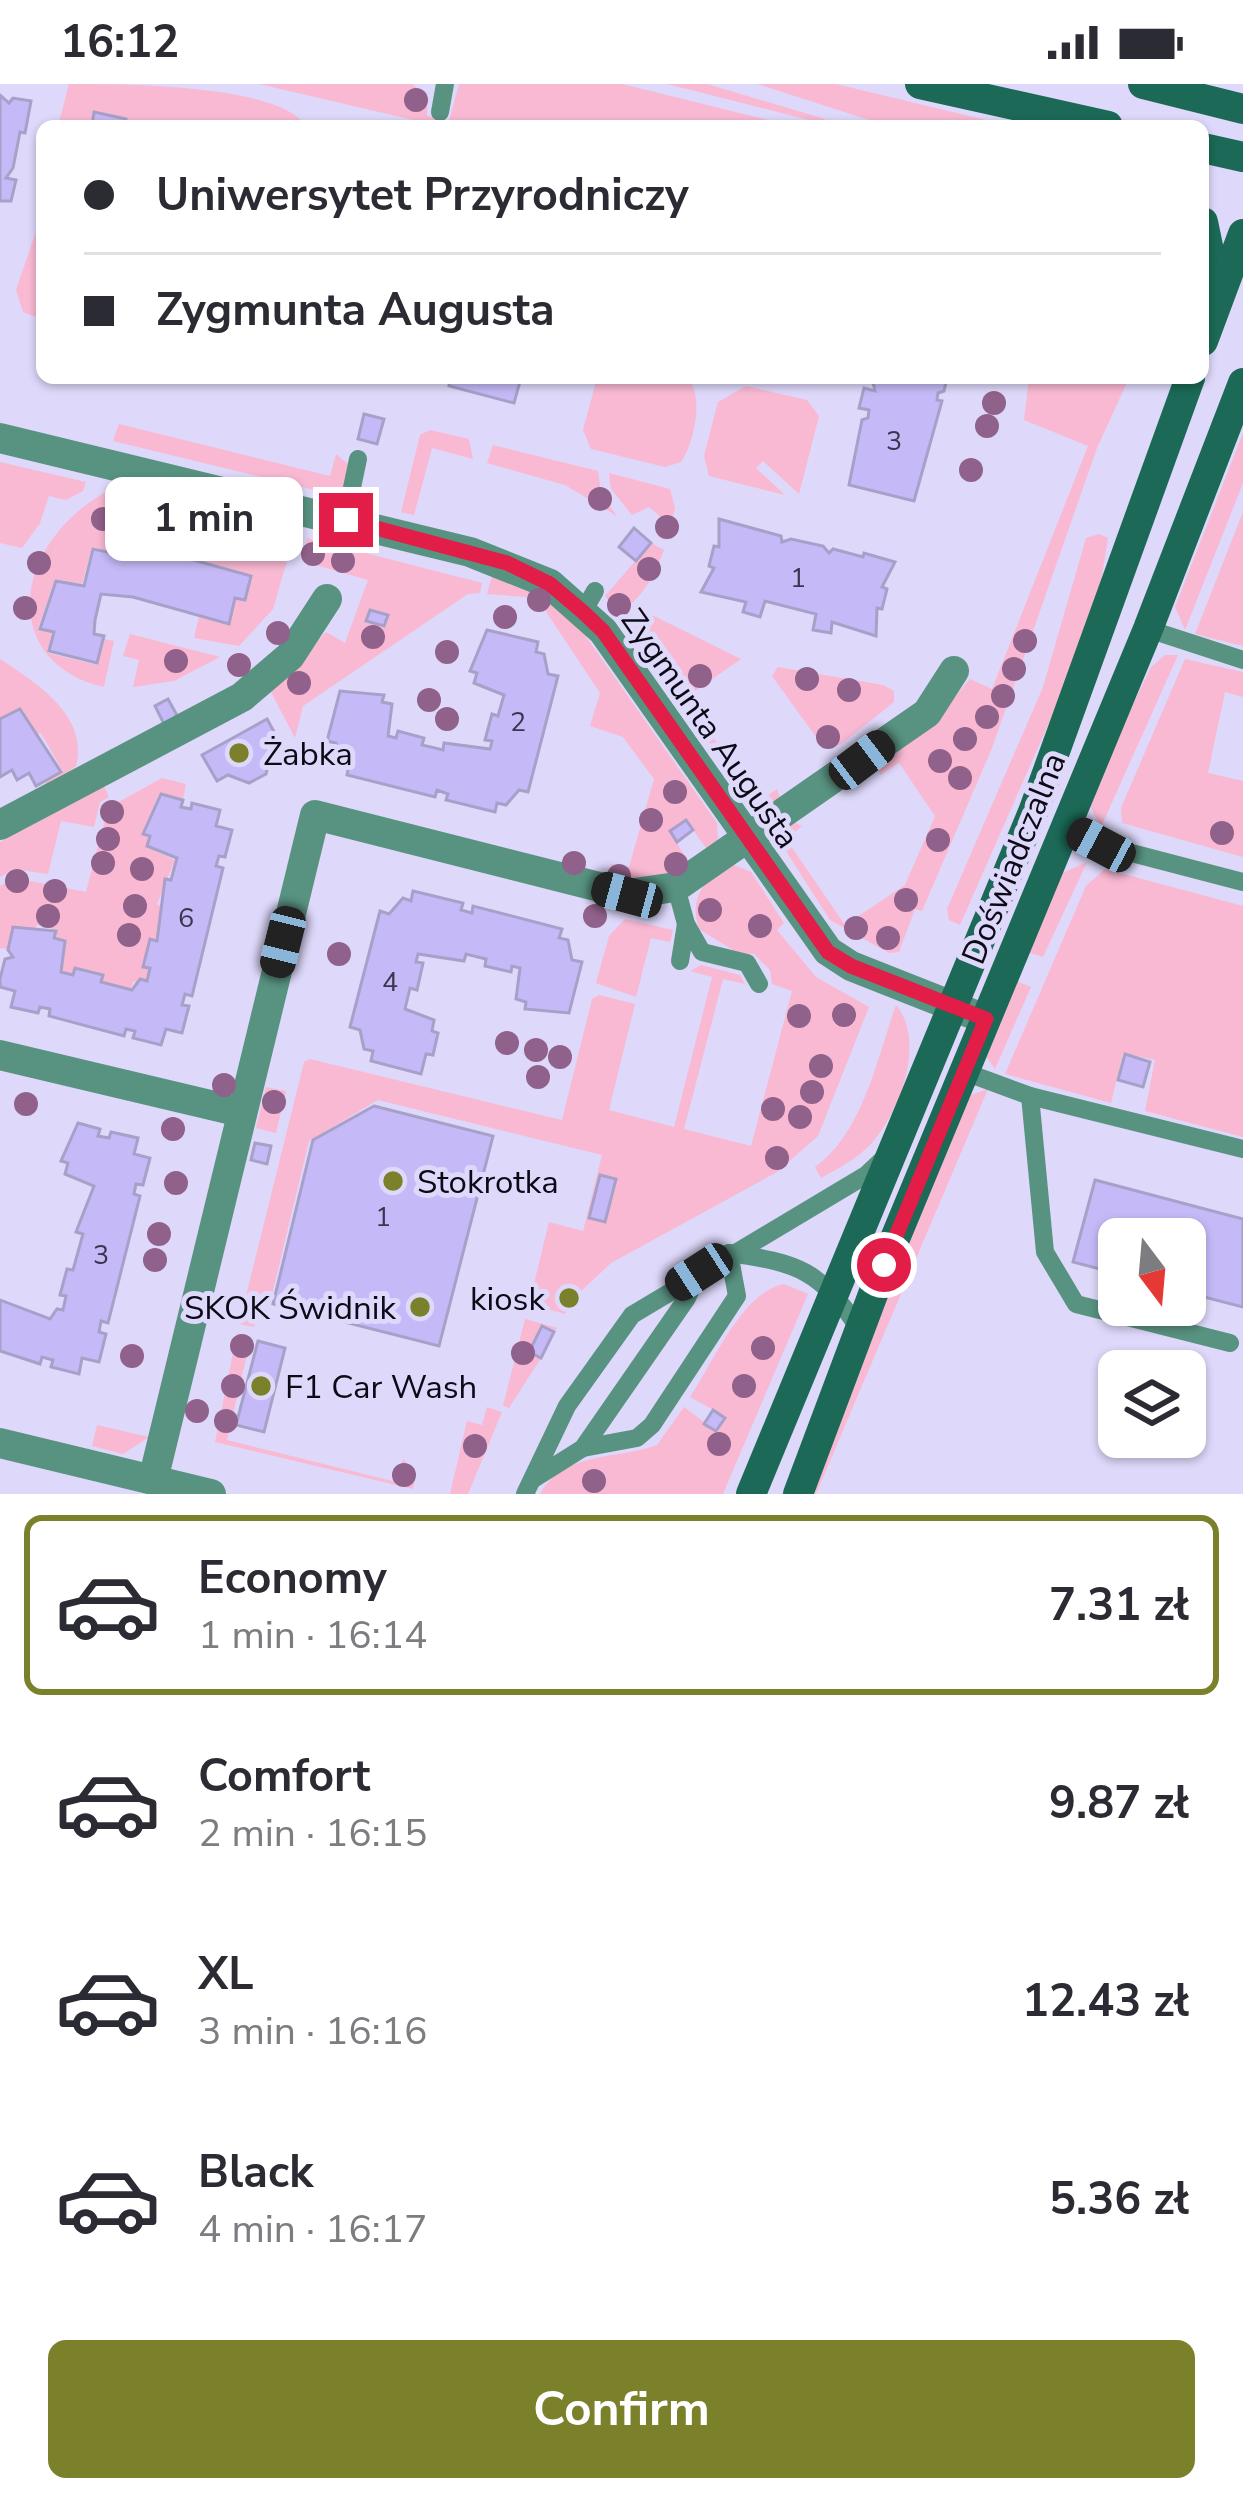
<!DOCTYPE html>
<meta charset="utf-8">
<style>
body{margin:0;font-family:"Nunito Sans",sans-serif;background:#f2f2f3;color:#2b2b33;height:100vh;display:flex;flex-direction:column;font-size:45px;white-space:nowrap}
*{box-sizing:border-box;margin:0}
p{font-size:39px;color:#7c7c81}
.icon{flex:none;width:66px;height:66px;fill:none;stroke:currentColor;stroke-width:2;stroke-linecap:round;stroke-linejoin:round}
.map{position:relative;height:1410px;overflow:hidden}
.drawer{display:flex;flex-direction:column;background:#fff;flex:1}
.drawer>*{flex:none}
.banner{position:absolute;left:36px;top:36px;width:1173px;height:264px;border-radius:18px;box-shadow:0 3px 9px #0004;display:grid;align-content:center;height:264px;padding:0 48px;background:#fff}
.needle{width:78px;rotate:164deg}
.controls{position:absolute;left:1098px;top:1134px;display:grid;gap:24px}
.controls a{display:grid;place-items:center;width:108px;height:108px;border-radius:18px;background:#fff;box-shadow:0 3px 9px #0004;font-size:60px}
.end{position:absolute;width:54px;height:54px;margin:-27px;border:15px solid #e11d48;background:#fff;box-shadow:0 0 0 6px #fff}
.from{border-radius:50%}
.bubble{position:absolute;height:84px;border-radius:18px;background:#fff;box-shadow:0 3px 9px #0004;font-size:39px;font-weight:700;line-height:84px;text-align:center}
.car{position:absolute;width:36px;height:72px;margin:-36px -18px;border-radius:15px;box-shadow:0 0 9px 3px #0007;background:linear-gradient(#222 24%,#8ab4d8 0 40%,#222 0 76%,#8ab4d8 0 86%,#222 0)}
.banner b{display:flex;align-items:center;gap:42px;height:114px;font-size:45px}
.banner b+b{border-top:3px solid #e1e1e2}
.banner i{width:30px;height:30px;background:#2b2b33}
ul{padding:21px 0 0;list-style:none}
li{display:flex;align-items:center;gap:36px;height:180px;margin:0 24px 18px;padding:0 24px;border:6px solid transparent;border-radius:18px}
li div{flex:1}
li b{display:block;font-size:45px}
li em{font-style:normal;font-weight:700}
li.selected{border-color:#7b802b}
li>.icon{width:108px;height:108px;stroke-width:1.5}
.primary-button{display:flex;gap:24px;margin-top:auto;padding:24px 48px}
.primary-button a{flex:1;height:138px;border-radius:18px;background:#7b802b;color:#fff;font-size:48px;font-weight:700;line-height:138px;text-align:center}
.status{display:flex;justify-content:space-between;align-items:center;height:84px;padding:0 60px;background:#fff;direction:ltr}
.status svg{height:33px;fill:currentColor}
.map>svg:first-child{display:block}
</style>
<div class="status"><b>16:12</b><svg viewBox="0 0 49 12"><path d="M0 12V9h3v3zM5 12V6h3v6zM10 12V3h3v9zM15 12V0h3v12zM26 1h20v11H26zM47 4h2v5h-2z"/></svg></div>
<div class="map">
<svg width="1243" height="1410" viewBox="0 0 1243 1410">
<rect width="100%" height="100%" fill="#ded8fa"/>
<g fill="#f9b9d3">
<path d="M69,0C122,0 279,0 306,42H144L94,27L90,42H58Z"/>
<polygon points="259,0 412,0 427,12 427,32 449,37 459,0 622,0 792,42 439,42"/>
<polygon points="667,0 707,0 825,35 821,39"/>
<polygon points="757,0 836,0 1011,42 888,42"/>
<polygon points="42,130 42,235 23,228 16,206"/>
<path d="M597,294H628L632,299L638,294H687C705,312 694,359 681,378L665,383L591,365L583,346Z"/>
<polygon points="1029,294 1129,294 1097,364 992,664 922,827 915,825 899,868 889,869 830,836 775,750 791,737 802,742 786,755 845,841 905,801 935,732 899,679 880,691 876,680 934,637 970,595 992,605 1088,362 1024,336"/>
<polygon points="746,302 807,316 819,332 799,410 763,377 756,384 785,411 709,392 704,372 718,318"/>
<polygon points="119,340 330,392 336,370 348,380 345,403 323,408 113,357"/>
<polygon points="430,346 469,355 473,375 432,364 414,431 401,428 420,351"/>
<polygon points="1243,349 1243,399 1185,546 1175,523"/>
<polygon points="493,361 598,387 601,410 617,432 565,401 487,379"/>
<polygon points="0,378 86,398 83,407 66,416 49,412 40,439 22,464 0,459"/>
<polygon points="609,389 670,405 675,424 667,456 658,453 663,435 649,423 632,431 611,405"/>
<path d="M109,406L294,452L273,525L239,562L194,554L199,533L229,540L236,514L245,516L251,491L110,452L106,466L92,463L82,500L55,495L38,545L52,549L48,569L97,581L105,555L114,557L104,603C0,579 9,461 109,406Z"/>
<polygon points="1243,428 1243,562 1195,550"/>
<polygon points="1099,450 1108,454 1095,534 960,841 949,836 947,825 1043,603 1086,454"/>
<polygon points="307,454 482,499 480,509 468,510 303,622 295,654 271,608 326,548 345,559 368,496 302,477"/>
<path d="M651,459L664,466C654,491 642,517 617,529L605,512Z"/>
<polygon points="492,492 542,512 580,544 717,739 718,757 706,764 686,736 670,747 688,778 687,789 607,798 611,780 629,783 654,695 623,653 590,642 600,609 537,514 487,510"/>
<polygon points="652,531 741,575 685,614 759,718 777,705 780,714 758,731 634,547 634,541"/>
<polygon points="130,550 220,573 174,597 133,603 139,576 123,572"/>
<polygon points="1165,571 1178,571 1101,743 1090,722 1092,706 1151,583"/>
<path d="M0,575C36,599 89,631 76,682L48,704L45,698L63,688L41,649L36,651L21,623L0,634Z"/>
<polygon points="1185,575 1243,588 1243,613 1225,608 1208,689 1243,697 1243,773 1122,739 1121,724"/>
<polygon points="778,583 883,601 894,607 894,618 840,661 824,664 772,592"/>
<polygon points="162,694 186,700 183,715 159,710 142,749 148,752 146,763 175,776 157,820 163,823 156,856 149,855 142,883 149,885 146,896 133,898 131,905 102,897 103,890 75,883 73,890 62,887 66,856 56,853 57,846 37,841 33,848 13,842 7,865 0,864 0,802 15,794 86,808 108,724"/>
<polygon points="104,702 109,713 100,718 94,743 61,737 48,790 14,785 0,793 0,758"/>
<polygon points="1087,778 1043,873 1027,868 1060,790"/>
<path d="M732,780L751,788L784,839L777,846L816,893L869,923L818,1052L777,1088L611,1179L578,1210L567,1204L559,1217L570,1224L565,1230L529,1220L549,1138L583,1147L602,1071L378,1016L309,1057L270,1219L261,1217L254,1243L239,1240L304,978L310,975L562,1036L592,915L599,911L635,920L609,1026L674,1043L712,893L690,887L701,881L740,891L745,900L723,895L684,1045L751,1062L792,907L772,900L770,886L754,870L736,868L699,845C689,815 703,794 732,780Z"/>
<polygon points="1105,785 1243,822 1243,1053 1145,1027 1155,976 1123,969 1111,1019 1005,990 1086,802"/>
<polygon points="625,835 673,846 670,858 651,854 636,913 596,899 609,852"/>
<polygon points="1017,897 1031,903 995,985 985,971"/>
<path d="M896,921C925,956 902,1020 876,1054C862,1072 841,1083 821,1094L815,1083C863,1049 877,974 896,921Z"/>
<polygon points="266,1003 286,1007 276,1049 256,1044"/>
<polygon points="988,1005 816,1410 811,1410 892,1187 968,1012"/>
<path d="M784,1200L808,1210L723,1410H540C564,1367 616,1376 657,1361L684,1323L717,1348L726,1333L690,1313C713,1279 742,1208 784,1200Z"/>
<polygon points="525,1235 557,1244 554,1248 542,1243 529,1268 541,1274 509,1324 503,1322"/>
<polygon points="237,1249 251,1253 227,1356 396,1398 403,1375 415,1389 413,1405 215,1358"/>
<polygon points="487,1323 502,1328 468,1410 450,1410 467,1337 482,1341"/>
<polygon points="97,1341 149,1353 123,1370 92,1362"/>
</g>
<g fill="#c5baf7" stroke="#a7a0c8" stroke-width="3">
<polygon points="0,11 9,19 13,14 31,17 25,49 20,48 13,84 6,94 16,96 11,117 0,117"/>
<polygon points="94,28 126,35 126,40 138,42 92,42"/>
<polygon points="450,294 521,294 514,319 449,302"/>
<polygon points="872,294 947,294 944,307 938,309 937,316 942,317 914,417 849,401 862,336 868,334 869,326 859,324 864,304 875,307"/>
<polygon points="364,330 384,335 377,360 358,355"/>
<polygon points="719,435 781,452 782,458 791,455 823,462 829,469 833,465 863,473 864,469 895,478 882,503 887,505 882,525 877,524 876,552 832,538 831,549 813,546 816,530 765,517 760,533 743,528 746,518 701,508 714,484 709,482 714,462 719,463"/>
<polygon points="634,444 651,459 636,477 619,463"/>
<polygon points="111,453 251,492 245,516 235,514 229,540 133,513 101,510 95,536 94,550 104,552 97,579 49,567 54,548 40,545 56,497 84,502 93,465 107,468"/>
<polygon points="370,526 388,531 384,542 366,537"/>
<polygon points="487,546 538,558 536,568 544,570 548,590 558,592 528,708 519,706 506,721 497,719 495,728 446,716 448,710 437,706 435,713 347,691 349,682 341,679 336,659 327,657 340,607 384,611 382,618 392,620 388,652 396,654 398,647 424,654 422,661 443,666 444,659 490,665 492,657 485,656 492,630 498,632 504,611 474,599 477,589 470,587"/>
<polygon points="168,615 178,633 164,640 155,622"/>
<polygon points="20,625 61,688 36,702 29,689 17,696 12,686 0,693 0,635"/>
<polygon points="267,635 282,662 272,667 266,690 249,699 228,691 217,697 202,671"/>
<polygon points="161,710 183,716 181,723 191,725 192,719 220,726 216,742 232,746 225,773 219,772 216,782 223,784 192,912 185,910 182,921 189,922 182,949 166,945 161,961 133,954 135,947 126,945 124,952 49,932 50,925 40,923 38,929 11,923 15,907 0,903 0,895 5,875 13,873 8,866 13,843 56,847 54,854 65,857 61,888 73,891 75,884 103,891 101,898 132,906 140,895 147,897 150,884 143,883 150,855 157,857 165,795 171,796 177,774 147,762 150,752 143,750"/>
<polygon points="686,736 693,746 677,758 670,747"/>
<polygon points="413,807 463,819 461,826 472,829 473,822 562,845 559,854 568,856 572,876 582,878 569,929 525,925 526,918 516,915 520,884 512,882 511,888 485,882 486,875 466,870 464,877 418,870 416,878 423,879 417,906 410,904 405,925 434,936 432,947 438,949 433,971 426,970 421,990 371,977 373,967 364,965 360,946 350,943 380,827 389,830 403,814 411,817"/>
<polygon points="1125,970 1150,978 1143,1003 1118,996"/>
<polygon points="374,1022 493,1052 439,1262 273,1220 313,1056"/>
<polygon points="78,1039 100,1045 98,1052 109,1054 111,1048 138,1054 134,1070 150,1074 143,1101 136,1100 134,1110 140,1112 108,1239 101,1237 99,1248 106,1250 99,1278 82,1274 79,1290 51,1283 53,1276 42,1273 40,1280 0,1267 0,1216 50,1235 57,1225 63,1226 66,1212 60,1211 67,1185 73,1186 83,1150 76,1148 94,1102 65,1090 68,1079 61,1077"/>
<polygon points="255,1059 271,1062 267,1080 251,1076"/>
<polygon points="600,1091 616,1095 605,1138 589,1134"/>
<polygon points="1095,1096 1243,1135 1243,1223 1185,1208 1185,1155 1119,1155 1119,1190 1073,1178"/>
<polygon points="542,1242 554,1248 541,1274 529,1268"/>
<polygon points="258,1257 285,1264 264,1348 236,1341"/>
<polygon points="713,1326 725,1334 716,1347 704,1340"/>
</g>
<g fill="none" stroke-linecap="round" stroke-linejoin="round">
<g stroke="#589280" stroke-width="18">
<polyline points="440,28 445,0"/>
<polyline points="345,437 358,375"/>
<polyline points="583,528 595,507"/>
<polyline points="1148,545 1243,576"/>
<polyline points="1063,741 1101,761 1243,798"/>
<polyline points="676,803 686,840 702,868 747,879 759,900"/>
<polyline points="680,877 686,840"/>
<polyline points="965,988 1030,1012 1243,1065"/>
<polyline points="1030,1012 1045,1168 1076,1220 1230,1259"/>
<path d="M729,1169C799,1179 820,1186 860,1246"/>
<polyline points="583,1364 637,1354 652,1341 737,1212 729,1169"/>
<polyline points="532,1396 583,1364 687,1214 699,1188"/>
<polyline points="525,1410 567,1322 632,1231 866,1091 883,1075"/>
</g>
<g stroke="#589280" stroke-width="30">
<polyline points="0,354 470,468 550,500 603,547 828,867 851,882 985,935"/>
<polyline points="0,741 242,613 290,572 327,515"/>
<polyline points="0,971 240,1028"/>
<polyline points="0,1359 211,1410"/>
<polyline points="153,1396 315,731 627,810 676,803 927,629 954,587"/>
</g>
<g stroke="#1b6956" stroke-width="30">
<polyline points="920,0 1108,42"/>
<polyline points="1143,0 1243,25"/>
<polyline points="1203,64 1243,73"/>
<polyline points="1203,138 1214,191 1211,215"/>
<polyline points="1203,257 1243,150"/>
<polyline points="751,1410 1033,728 1190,294"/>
<polyline points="798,1410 884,1181 1148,545 1243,299"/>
</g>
</g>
<g fill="#90618a">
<circle cx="416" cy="16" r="12"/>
<circle cx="994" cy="319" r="12"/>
<circle cx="987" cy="342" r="12"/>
<circle cx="971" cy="386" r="12"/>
<circle cx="600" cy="415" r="12"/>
<circle cx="149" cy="427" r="12"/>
<circle cx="103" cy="435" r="12"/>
<circle cx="194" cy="439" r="12"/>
<circle cx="667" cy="443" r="12"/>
<circle cx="220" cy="445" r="12"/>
<circle cx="258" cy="454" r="12"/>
<circle cx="313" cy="470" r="12"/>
<circle cx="343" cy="477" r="12"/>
<circle cx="39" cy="479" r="12"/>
<circle cx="649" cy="485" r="12"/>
<circle cx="539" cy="516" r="12"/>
<circle cx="619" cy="521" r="12"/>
<circle cx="25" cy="524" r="12"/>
<circle cx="505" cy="533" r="12"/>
<circle cx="278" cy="549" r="12"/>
<circle cx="373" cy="553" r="12"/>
<circle cx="1025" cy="557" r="12"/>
<circle cx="447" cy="568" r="12"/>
<circle cx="176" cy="577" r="12"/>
<circle cx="239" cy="581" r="12"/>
<circle cx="1014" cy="585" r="12"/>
<circle cx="700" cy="592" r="12"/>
<circle cx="807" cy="595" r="12"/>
<circle cx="299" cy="599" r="12"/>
<circle cx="849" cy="606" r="12"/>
<circle cx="1003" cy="612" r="12"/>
<circle cx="429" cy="616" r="12"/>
<circle cx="987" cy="633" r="12"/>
<circle cx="447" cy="635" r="12"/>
<circle cx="828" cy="653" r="12"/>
<circle cx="965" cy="655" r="12"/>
<circle cx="940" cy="677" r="12"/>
<circle cx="960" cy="694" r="12"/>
<circle cx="675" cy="708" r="12"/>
<circle cx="112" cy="728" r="12"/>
<circle cx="651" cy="736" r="12"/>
<circle cx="1222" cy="749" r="12"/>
<circle cx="108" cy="755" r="12"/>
<circle cx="938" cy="756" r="12"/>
<circle cx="103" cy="779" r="12"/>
<circle cx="574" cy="779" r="12"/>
<circle cx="676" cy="780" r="12"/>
<circle cx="142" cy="785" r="12"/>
<circle cx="619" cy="792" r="12"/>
<circle cx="17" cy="797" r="12"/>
<circle cx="55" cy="807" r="12"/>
<circle cx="906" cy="816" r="12"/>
<circle cx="135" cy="822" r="12"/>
<circle cx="710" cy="826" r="12"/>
<circle cx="48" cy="832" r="12"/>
<circle cx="595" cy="832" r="12"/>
<circle cx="760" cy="842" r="12"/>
<circle cx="856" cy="844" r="12"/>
<circle cx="129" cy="851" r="12"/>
<circle cx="888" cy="854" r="12"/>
<circle cx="339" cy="870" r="12"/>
<circle cx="844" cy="931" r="12"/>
<circle cx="799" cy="932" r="12"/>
<circle cx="507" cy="959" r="12"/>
<circle cx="536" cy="966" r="12"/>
<circle cx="560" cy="973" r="12"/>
<circle cx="821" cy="982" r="12"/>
<circle cx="538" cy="993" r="12"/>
<circle cx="224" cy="1001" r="12"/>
<circle cx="812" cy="1008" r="12"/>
<circle cx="274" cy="1018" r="12"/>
<circle cx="26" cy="1020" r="12"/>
<circle cx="773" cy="1025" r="12"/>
<circle cx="800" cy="1033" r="12"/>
<circle cx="173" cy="1045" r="12"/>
<circle cx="777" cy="1074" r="12"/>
<circle cx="176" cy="1099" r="12"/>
<circle cx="159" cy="1150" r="12"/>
<circle cx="155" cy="1176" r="12"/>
<circle cx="242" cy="1262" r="12"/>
<circle cx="763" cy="1264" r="12"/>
<circle cx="523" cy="1269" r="12"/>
<circle cx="132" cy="1272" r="12"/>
<circle cx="233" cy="1302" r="12"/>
<circle cx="744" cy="1302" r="12"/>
<circle cx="197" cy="1327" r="12"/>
<circle cx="226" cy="1337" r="12"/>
<circle cx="719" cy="1360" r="12"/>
<circle cx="475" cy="1362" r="12"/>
<circle cx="404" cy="1391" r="12"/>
<circle cx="594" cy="1397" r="12"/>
</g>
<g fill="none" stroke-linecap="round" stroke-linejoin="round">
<polyline stroke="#e11d48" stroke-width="15" points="346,436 507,479 550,500 583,528 603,547 828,868 851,882 986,935 884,1181"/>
</g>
<g fill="#7b802b" stroke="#ded8fa" stroke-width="4.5">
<circle cx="239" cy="669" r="12"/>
<circle cx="393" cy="1097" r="12"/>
<circle cx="569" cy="1214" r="12"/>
<circle cx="420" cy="1223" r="12"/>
<circle cx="261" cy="1302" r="12"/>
</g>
<g text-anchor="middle" stroke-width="10" stroke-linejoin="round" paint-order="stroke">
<g font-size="27" fill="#3b364f">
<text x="894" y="366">3</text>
<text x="798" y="503">1</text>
<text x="518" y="647">2</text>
<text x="186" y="843">6</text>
<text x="390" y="907">4</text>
<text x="383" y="1142">1</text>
<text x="101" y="1180">3</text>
</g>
<g font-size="33" fill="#0d0a17" stroke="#ded8fa">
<text transform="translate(711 644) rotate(55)" y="12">Zygmunta Augusta</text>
<text transform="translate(1013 774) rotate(-68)" y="12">Doświadczalna</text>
</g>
<g font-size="33" fill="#0d0a17" stroke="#ded8fa" text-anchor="start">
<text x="263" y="681">Żabka</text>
<text x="417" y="1109">Stokrotka</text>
<text x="545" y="1226" text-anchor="end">kiosk</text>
<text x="396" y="1235" text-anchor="end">SKOK Świdnik</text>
<text x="285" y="1314">F1 Car Wash</text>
</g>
</g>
</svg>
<div class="controls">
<a><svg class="needle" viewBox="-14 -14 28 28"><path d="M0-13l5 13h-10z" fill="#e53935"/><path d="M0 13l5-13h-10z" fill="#7c7c81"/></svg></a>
<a><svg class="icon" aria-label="layers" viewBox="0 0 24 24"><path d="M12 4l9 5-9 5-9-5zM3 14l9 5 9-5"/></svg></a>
</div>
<i class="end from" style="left:884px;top:1181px"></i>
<i class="end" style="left:346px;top:436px"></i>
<div class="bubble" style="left:105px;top:393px;width:198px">1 min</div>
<i class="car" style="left:862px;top:676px;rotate:53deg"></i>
<i class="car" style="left:1101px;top:761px;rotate:298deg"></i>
<i class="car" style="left:627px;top:811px;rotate:285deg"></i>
<i class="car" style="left:283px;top:858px;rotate:194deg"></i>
<i class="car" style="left:699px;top:1188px;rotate:237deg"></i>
<div class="banner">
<b><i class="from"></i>Uniwersytet Przyrodniczy</b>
<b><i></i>Zygmunta Augusta</b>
</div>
</div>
<section class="drawer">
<ul>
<li class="selected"><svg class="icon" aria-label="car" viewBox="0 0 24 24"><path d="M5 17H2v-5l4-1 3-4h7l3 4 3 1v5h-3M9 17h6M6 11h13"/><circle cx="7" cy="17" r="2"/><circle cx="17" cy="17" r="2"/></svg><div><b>Economy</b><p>1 min · 16:14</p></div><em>7.31 zł</em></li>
<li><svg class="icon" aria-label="car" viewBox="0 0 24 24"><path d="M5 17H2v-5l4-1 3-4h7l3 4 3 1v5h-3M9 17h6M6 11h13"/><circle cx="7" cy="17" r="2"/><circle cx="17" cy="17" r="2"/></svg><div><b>Comfort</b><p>2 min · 16:15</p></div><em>9.87 zł</em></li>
<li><svg class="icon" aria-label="car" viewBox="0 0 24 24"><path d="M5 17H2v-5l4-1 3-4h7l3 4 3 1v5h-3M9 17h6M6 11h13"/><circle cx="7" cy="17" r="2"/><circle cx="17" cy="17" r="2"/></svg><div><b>XL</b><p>3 min · 16:16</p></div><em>12.43 zł</em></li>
<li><svg class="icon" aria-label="car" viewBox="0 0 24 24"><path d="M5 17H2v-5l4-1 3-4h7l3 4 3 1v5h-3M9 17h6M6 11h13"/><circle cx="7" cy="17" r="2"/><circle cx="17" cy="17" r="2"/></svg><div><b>Black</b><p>4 min · 16:17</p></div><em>5.36 zł</em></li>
</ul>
<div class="primary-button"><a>Confirm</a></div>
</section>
